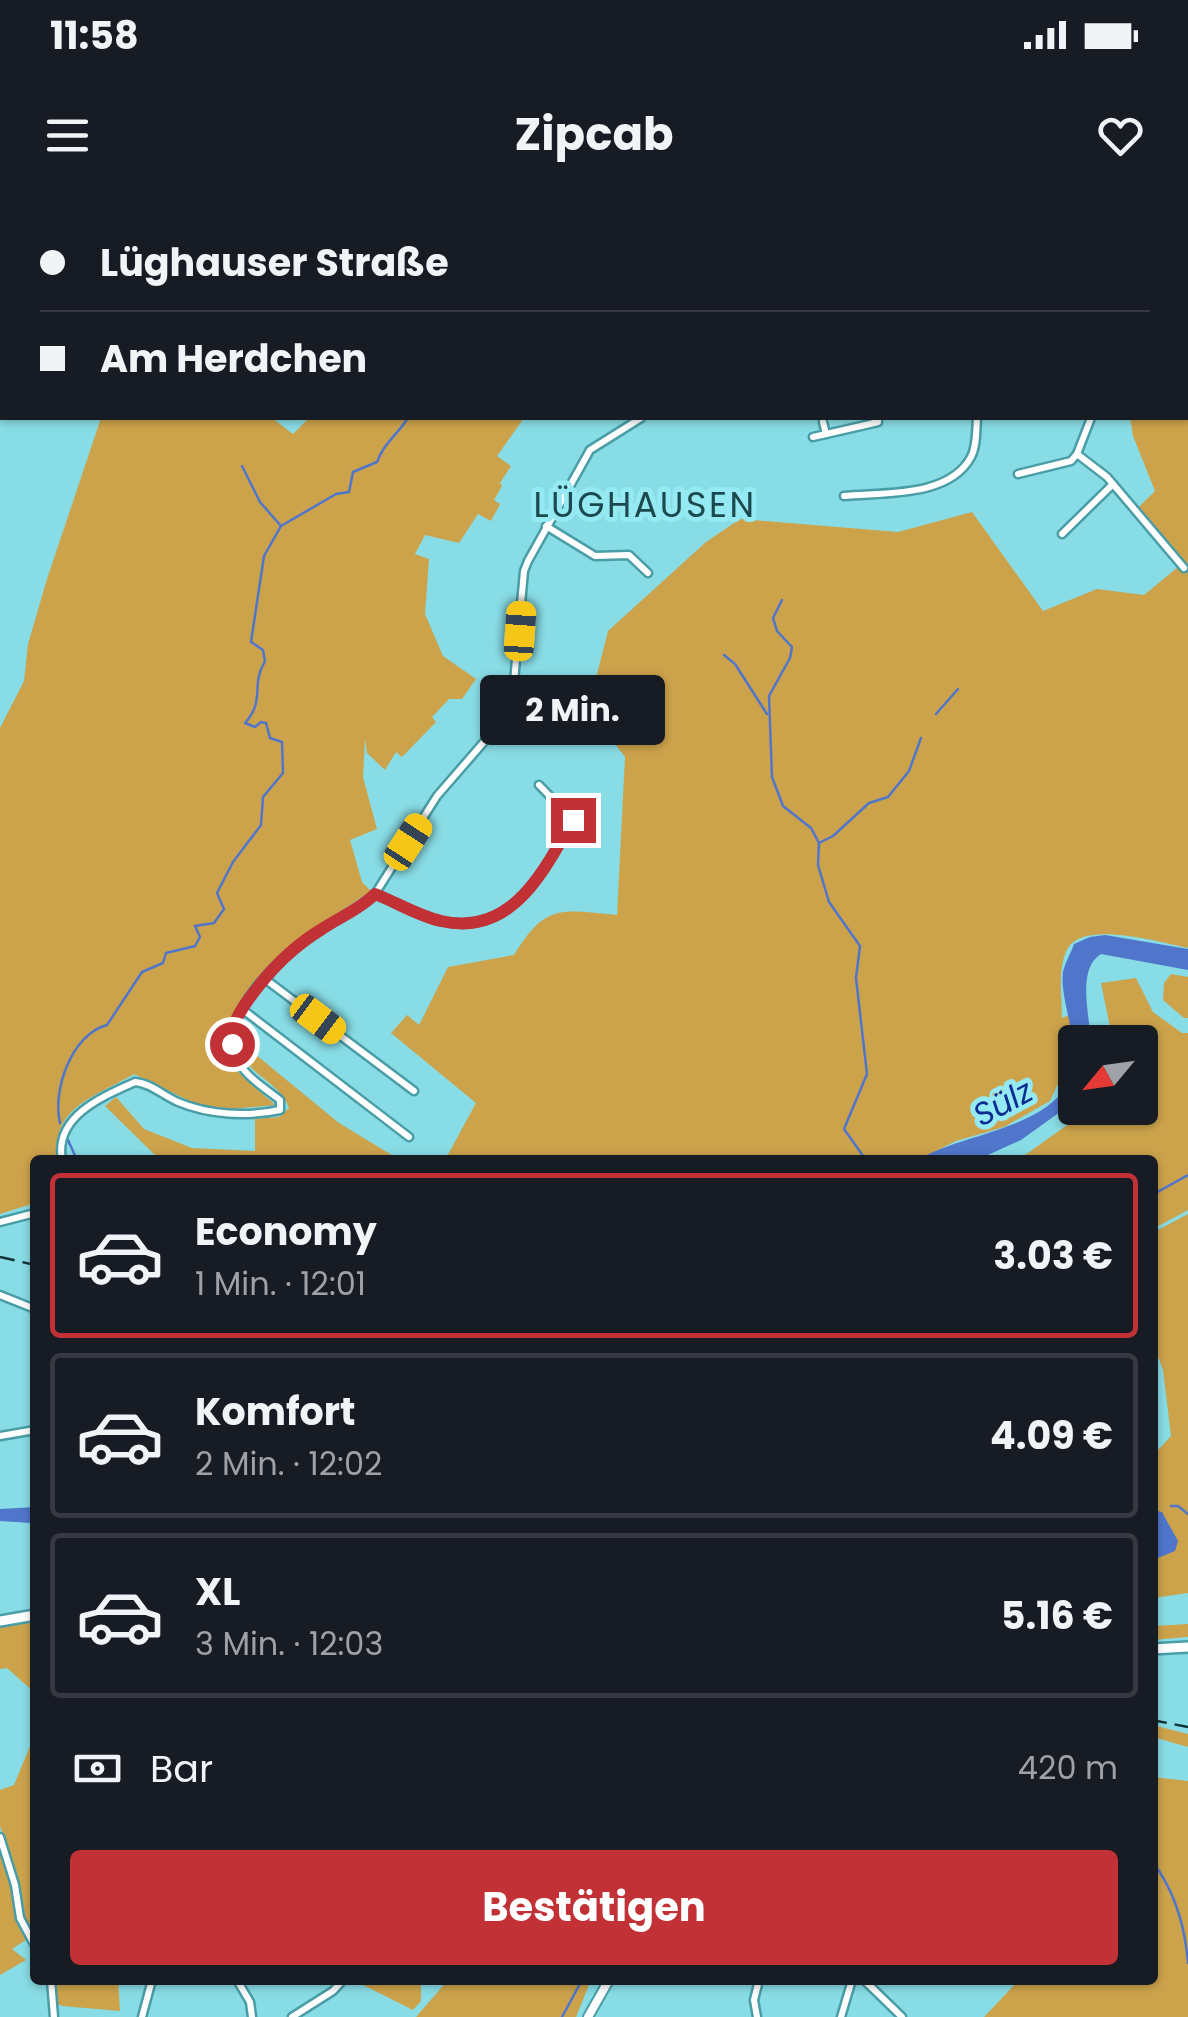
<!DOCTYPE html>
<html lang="de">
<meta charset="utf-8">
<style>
body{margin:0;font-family:Poppins,sans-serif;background:#20242c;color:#f1f3f6;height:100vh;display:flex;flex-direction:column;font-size:38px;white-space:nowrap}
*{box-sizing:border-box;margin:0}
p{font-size:32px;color:#9ea1a6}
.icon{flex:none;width:55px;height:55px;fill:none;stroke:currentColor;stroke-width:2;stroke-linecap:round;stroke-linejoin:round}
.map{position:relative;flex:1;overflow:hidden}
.details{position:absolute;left:30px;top:955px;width:1128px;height:830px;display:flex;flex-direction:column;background:#171b24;border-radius:10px;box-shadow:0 2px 8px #0004}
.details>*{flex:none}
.banner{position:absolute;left:0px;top:0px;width:1190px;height:220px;box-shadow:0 2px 8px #0004;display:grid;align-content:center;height:220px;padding:0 40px;background:#171b24}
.needle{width:65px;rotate:241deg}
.tools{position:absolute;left:1058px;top:825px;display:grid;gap:20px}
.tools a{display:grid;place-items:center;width:100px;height:100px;border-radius:10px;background:#171b24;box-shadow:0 2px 8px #0004;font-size:50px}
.end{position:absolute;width:45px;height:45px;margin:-22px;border:12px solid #c13135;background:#fff;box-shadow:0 0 0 5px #fff}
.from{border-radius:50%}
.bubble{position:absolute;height:70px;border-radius:10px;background:#171b24;box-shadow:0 2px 8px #0004;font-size:32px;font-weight:700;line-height:70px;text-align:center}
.car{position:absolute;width:30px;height:60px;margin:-30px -15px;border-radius:12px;box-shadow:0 0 8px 2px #0007;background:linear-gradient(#f5c518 24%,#345 0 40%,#f5c518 0 76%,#345 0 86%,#f5c518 0)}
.banner b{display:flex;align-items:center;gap:35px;height:95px;font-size:38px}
.banner b+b{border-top:2px solid #363941}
.banner i{width:25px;height:25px;background:#f1f3f6}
ul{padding:18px 0 0;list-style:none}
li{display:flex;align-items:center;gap:30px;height:165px;margin:0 20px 15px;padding:0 20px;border:5px solid #363941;border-radius:10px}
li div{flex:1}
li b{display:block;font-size:38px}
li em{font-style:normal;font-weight:700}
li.current{border-color:#c13135}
li>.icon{width:90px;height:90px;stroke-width:1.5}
.pay{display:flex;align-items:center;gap:25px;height:110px;padding:0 40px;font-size:38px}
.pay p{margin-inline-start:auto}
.primary-button{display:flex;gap:20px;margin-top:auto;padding:20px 40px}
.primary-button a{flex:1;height:115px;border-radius:10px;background:#c13135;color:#fff;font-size:40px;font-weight:700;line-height:115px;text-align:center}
.status{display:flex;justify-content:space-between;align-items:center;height:70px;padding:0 50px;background:#171b24;direction:ltr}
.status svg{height:28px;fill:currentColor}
header{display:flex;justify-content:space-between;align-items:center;height:130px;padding:0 40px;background:#171b24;font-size:45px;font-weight:700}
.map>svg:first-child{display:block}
</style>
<div class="status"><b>11:58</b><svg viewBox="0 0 49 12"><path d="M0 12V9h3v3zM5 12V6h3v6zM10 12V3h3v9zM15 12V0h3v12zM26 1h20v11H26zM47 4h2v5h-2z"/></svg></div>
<header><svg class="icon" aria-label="menu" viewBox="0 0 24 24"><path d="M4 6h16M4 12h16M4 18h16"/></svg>Zipcab<svg class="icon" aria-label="heart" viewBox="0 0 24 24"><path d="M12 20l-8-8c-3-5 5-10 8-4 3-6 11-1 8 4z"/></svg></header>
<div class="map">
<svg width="1188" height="1817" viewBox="0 0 1188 1817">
<rect width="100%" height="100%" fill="#88dce5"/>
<g fill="#cca34b">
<polygon points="712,0 937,0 938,2 711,2"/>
<path d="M1188,88V748C1162,743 1085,720 1068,748C1057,767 1062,797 1062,818L1069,815L1075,846L1050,901L1004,927L956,941L918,960H445L476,903L391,833L407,815L419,825L448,767L514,755C546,703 560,710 617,715L625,557L588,509L608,431L706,342L740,319L898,332L972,312L1043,411L1097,389L1144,395L1184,362L1137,309L1155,291L1133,236L1130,218H1188Z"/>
<path d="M101,218H272L293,234L309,218H524L497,256L511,266L500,283L502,286L494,300L500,304L491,321L478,314L459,343L425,335L415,354L429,359L425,414L443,456L476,479L462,499H449L432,517L436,522L402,557L396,552L385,570L367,553L365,539L363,577L377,629L350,640L362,682L371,691C326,721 204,794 231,860C238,877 262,892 275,905L231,909L198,905L134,874C95,897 51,907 57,960H35V1003L0,1014V528L24,481L28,444L47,379Z"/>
<polygon points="1171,774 1188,777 1188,818 1184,818 1163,800 1164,783"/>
<polygon points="1136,778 1153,812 1182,833 1188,833 1188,1010 1153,1029 1152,960 1018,960 1077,918 1084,908 1140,908 1140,842 1113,842 1101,783"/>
<path d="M238,840L339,923L400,960H160L105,906L116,897L144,929L192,948L255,951V919L279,917L289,908C279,879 240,874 238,840Z"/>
<polygon points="1188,1014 1188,1393 1153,1398 1157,1311 1153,1313 1153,1247 1159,1249 1171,1236 1163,1170 1153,1143 1152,1033"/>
<polygon points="35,1422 35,1493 7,1468 0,1469 0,1427"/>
<polygon points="1188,1424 1188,1437 1153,1440 1153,1426"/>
<polygon points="1153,1525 1188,1534 1188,1547 1153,1537"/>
<polygon points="35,1534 35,1740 27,1728 20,1685 0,1626 0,1590 14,1585"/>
<polygon points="1153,1577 1188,1581 1188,1817 984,1817 1018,1781 1152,1780"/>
<polygon points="0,1645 13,1685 19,1726 26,1740 12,1749 26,1760 0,1775"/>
<polygon points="54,1780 118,1780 120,1811 62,1806 58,1804"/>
<polygon points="353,1780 421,1780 421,1801 413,1810"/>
<polygon points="448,1780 591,1780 576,1817 416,1817"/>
</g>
<g fill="#5076cc">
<path d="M1105,735L1188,749V770L1101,754C1076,769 1090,817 1091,842H1075V901L1074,902L1021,940L977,960H918C966,929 1081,929 1074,848C1072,826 1060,791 1063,772C1065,763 1071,753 1074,744L1090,737Z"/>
<polygon points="35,1307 35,1321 31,1323 0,1321 0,1309"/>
<polygon points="1157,1311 1162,1312 1178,1341 1175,1351 1153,1360 1153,1313"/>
</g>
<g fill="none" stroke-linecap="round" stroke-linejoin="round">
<g stroke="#5076cc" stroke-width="2.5">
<polyline points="242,266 260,302 281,326"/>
<polyline points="782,400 773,418 777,431 792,447 790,458 769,496 772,577 783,606 811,628 819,643 818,665 829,702 860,746 856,778 867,874 844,929 866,960"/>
<polyline points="724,455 735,464 767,514"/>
<polyline points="936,514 958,489"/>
<polyline points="819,643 833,636 869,603 888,597 909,571 921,538"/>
<path d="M60,923C52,890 72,834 107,825L142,772L163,763L166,753L195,746L200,737L195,726L214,723L224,709L217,693L233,662L261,625L263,597L283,573L282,542L270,538L266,523L261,522L255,527L245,523C266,499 250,487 265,461L263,450L251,442L264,356L281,326L336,294L349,292L353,272L377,262C384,243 397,235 408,218"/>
<polyline points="68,940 77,960"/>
<polyline points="1152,995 1188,975"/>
<polyline points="1171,1306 1178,1306 1188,1314"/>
<path d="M1152,1661C1175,1691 1185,1726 1188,1763"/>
<polyline points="562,1817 582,1780"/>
</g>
<defs>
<g id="minor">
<polyline points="499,0 503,2"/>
<polyline points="941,0 942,2"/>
<polyline points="1188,37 1188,36"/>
<polyline points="1091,218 1077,254 1107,277 1184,368"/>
<polyline points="823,222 826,234"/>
<polyline points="813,237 870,224 878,222 878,218"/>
<polyline points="1018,274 1071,261 1077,254"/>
<path d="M844,296C883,292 949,298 971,257C977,246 976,230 977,218"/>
<polyline points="546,326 595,356 629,355 648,373"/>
<polyline points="1062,334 1113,284"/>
<path d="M375,694C396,702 418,716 440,721C512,738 543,671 573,620L539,585"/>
<polyline points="265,779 414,891"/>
<polyline points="242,809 409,937"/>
<path d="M62,960C54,917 101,897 135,882C150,883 164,896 178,902C209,915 247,917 280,910V900C266,889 248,878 239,863C211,818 282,756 316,733C336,719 358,711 375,694L437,596L496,528L512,504L524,371L528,361L590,250L641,218"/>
<polyline points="0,1022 35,1013"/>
<polyline points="0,1095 35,1109"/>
<polyline points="0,1236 35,1230"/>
<polyline points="0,1637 15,1685 20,1718 35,1746"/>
<polyline points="51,1780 54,1817"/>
<polyline points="237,1780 250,1802 252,1817"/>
<polyline points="864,1780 902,1817"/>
<polyline points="142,1817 152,1780"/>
<polyline points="292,1817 333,1791 343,1780"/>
<polyline points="757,1817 754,1800 759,1780"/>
<polyline points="841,1817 852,1780"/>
</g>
<polyline id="tertiary" points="588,1817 609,1780"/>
<g id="secondary">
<polyline points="0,1421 35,1415"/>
<polyline points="1152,1449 1188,1447"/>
</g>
</defs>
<use href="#minor" stroke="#489da6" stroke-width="11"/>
<use href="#tertiary" stroke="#489da6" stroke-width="12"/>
<use href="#secondary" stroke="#489da6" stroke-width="14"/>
<use href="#minor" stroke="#fff" stroke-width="6"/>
<use href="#tertiary" stroke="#fff" stroke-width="8"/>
<use href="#secondary" stroke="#fff" stroke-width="9"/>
<g stroke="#123336" stroke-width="2.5" stroke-dasharray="15 8" stroke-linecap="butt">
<polyline points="0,1057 35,1065"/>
<polyline points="1152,1520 1188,1527"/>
</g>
</g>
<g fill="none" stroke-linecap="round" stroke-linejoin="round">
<path stroke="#c13135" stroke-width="12" d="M232,844C230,827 239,813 248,800C268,772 292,747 322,729C340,717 360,709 375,694C396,702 418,716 441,721C512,737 543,672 573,620"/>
</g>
<g text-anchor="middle" stroke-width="10" stroke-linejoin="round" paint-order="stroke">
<g font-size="32" font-style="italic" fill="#0b2c91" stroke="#95e9f2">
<text transform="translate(1003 903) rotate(-28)" y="11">Sülz</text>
</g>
<g font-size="35" letter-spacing="2.5" fill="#1c494d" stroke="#95e9f2">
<text x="645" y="317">LÜGHAUSEN</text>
</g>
</g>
</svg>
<div class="tools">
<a><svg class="needle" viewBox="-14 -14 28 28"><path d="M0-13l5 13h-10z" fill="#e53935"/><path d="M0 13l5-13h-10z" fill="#9ea1a6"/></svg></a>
</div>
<i class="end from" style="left:232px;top:844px"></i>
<i class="end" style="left:573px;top:620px"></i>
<div class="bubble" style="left:480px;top:475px;width:185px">2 Min.</div>
<i class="car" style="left:520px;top:431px;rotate:4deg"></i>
<i class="car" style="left:408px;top:642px;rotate:33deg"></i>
<i class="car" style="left:318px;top:819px;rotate:127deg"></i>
<div class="banner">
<b><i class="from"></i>Lüghauser Straße</b>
<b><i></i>Am Herdchen</b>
</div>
<section class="details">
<ul>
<li class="current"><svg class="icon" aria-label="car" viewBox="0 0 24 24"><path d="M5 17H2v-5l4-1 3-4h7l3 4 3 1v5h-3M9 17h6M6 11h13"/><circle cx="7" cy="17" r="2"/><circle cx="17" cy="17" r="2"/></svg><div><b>Economy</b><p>1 Min. · 12:01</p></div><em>3.03 €</em></li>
<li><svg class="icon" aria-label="car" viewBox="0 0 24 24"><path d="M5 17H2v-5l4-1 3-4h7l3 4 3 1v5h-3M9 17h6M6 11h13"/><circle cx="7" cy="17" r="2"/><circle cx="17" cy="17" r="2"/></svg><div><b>Komfort</b><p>2 Min. · 12:02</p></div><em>4.09 €</em></li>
<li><svg class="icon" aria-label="car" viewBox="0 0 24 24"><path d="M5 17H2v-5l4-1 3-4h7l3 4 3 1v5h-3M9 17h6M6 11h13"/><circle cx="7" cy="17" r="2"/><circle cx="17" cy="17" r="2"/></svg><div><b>XL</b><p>3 Min. · 12:03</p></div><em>5.16 €</em></li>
</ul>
<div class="pay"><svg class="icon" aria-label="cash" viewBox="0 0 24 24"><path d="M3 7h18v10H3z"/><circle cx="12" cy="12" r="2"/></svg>Bar<p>420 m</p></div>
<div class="primary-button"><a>Bestätigen</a></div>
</section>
</div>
